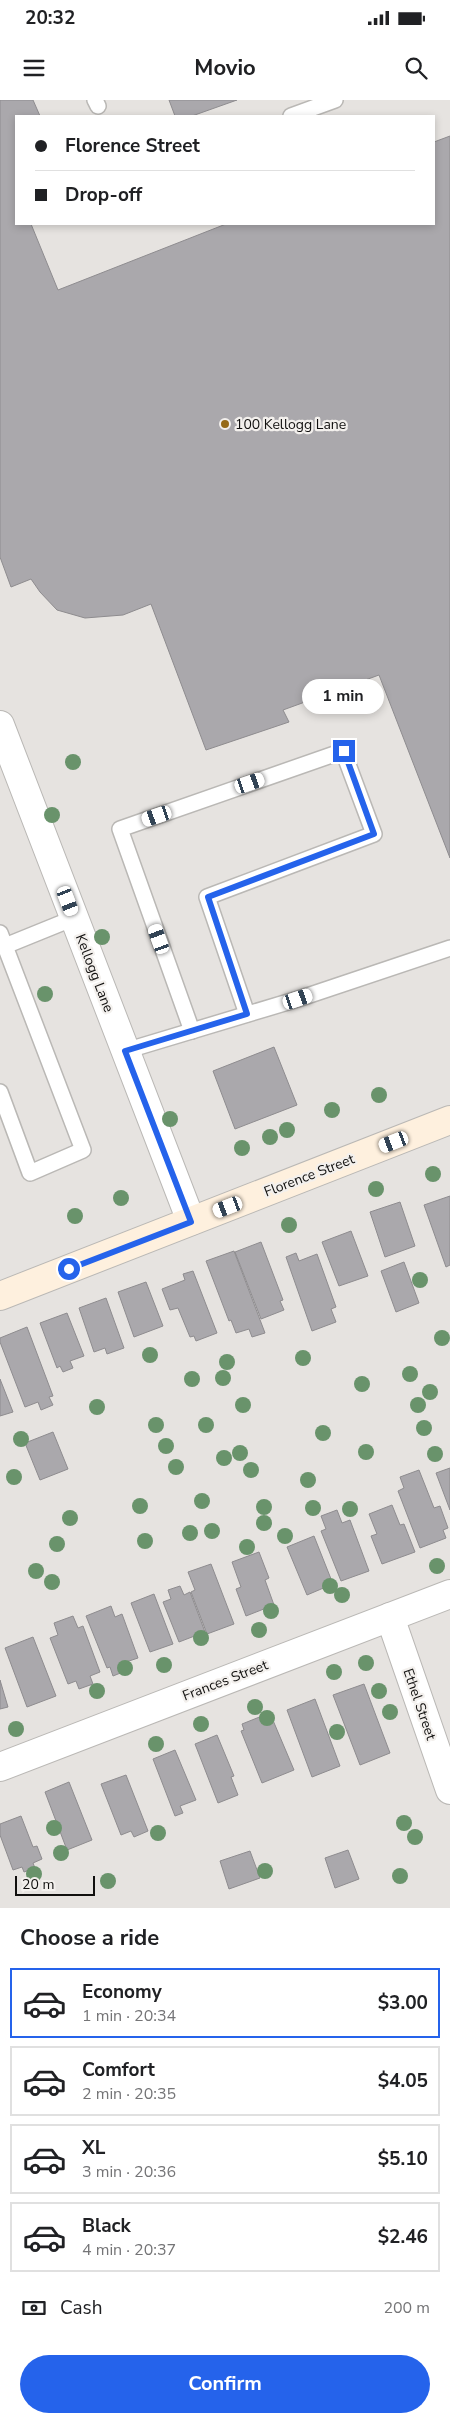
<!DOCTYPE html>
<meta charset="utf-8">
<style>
body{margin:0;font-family:"Nunito Sans",sans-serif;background:#f6f6f6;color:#202124;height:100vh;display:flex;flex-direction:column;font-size:19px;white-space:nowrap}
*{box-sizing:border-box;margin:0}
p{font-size:16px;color:#757577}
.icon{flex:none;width:28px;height:28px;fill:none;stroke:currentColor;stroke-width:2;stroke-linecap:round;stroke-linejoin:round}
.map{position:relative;height:1808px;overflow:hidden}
.panel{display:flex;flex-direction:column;background:#fff;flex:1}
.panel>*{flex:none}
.guide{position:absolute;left:15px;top:15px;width:420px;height:110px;border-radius:0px;box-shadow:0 2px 8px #0003;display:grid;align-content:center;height:110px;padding:0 20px;background:#fff}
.scale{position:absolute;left:15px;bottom:12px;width:80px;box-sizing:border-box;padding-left:5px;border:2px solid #11100f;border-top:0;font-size:14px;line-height:18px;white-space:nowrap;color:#11100f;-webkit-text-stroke:4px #f3f0ed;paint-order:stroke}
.end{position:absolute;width:22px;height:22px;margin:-11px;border:6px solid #2563eb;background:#fff;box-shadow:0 0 0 2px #fff}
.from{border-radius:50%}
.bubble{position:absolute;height:35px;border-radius:18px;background:#fff;box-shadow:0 2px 8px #0003;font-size:16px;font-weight:700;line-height:35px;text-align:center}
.car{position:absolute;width:15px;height:30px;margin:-15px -8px;border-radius:6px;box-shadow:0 0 4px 1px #0007;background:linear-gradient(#fff 24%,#345 0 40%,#fff 0 76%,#345 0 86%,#fff 0)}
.guide b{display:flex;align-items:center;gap:18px;height:48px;font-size:19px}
.guide b+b{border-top:1px solid #e0e0e0}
.guide i{width:12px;height:12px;background:#202124}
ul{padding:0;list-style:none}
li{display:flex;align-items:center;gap:15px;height:70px;margin:0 10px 8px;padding:0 10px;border:2px solid #e0e0e0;border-radius:0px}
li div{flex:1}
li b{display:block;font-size:19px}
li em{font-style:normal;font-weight:700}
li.active{border-color:#2563eb}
li>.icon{width:45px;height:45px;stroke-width:1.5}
h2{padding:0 20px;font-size:22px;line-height:60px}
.pay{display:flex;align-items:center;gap:12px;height:55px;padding:0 20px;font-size:19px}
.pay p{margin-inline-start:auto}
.primary-button{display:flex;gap:10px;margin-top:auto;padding:10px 20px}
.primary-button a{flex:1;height:58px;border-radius:30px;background:#2563eb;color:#fff;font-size:20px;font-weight:700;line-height:58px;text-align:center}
.status{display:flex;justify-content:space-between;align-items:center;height:35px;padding:0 25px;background:#fff;direction:ltr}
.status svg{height:14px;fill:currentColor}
header{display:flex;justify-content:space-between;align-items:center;height:65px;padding:0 20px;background:#fff;font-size:22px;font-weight:700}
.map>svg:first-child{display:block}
</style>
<div class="status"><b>20:32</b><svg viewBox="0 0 49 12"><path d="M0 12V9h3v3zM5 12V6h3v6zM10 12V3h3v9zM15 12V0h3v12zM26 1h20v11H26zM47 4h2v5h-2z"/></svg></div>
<header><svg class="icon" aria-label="menu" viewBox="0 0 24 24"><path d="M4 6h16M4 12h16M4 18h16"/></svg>Movio<svg class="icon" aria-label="search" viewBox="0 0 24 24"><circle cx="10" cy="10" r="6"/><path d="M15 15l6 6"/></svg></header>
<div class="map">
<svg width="450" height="1808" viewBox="0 0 450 1808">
<rect width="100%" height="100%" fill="#e6e3e0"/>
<g fill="#aaa8ac" stroke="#8e8c8f">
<polygon points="0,0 33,0 40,16 16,16 16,124 31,124 58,190 226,124 434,124 434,42 450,36 450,758 379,575 283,610 289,622 206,650 151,504 123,515 85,518 57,510 40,492 31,479 11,487 0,457"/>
<polygon points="169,0 237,0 192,16 175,16"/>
<polygon points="274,947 297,1005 235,1029 213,971"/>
<polygon points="450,1096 450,1165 446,1167 424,1105"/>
<polygon points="400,1102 415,1146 385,1157 370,1112"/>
<polygon points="351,1131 368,1176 339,1186 322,1142"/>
<polygon points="261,1142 283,1200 280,1201 284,1210 261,1219 235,1152"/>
<polygon points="234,1151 265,1233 252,1237 249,1229 236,1233 231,1220 229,1221 206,1161"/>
<polygon points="296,1153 299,1161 317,1154 336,1207 331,1209 336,1222 312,1231 286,1157"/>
<polygon points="404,1162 419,1203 396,1212 381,1171"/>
<polygon points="193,1171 217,1233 196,1241 194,1236 190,1237 178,1208 170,1210 162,1189 185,1180 183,1174"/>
<polygon points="146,1182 163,1226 134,1237 118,1192"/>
<polygon points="106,1198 124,1248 107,1254 105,1248 94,1252 79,1208"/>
<polygon points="67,1213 84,1256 70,1261 73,1268 63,1272 60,1266 57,1268 40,1223"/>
<polygon points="27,1227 53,1296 49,1297 53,1305 41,1310 38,1302 25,1307 0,1242 0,1238"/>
<polygon points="0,1279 13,1312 0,1316"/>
<polygon points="53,1332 68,1369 40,1380 25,1343"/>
<polygon points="450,1368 450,1410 436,1373"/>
<polygon points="419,1370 434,1408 440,1406 448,1428 443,1430 446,1438 420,1448 398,1391 404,1388 400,1377"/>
<polygon points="392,1405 400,1425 404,1424 415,1452 382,1464 371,1436 377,1434 369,1414"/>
<polygon points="337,1410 342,1423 350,1420 369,1471 341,1481 321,1431 326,1429 321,1416"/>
<polygon points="314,1436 333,1484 307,1495 287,1447"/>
<polygon points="259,1452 269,1478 265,1480 274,1505 246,1516 236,1489 241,1487 232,1462"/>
<polygon points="211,1464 234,1524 207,1534 191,1492 195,1490 188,1472"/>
<polygon points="180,1486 184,1495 190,1492 205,1532 179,1542 163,1502 171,1499 168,1490"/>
<polygon points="154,1494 173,1544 150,1552 131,1503"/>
<polygon points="111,1506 115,1517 122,1514 138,1558 120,1564 123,1572 113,1576 110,1567 107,1568 86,1516"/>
<polygon points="73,1516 78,1528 83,1526 100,1572 90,1576 93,1584 79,1589 76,1581 68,1584 50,1538 58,1535 54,1523"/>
<polygon points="33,1537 56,1596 27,1607 5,1548"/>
<polygon points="0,1580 8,1607 0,1609"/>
<polygon points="364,1584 390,1653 360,1665 333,1595"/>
<polygon points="315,1599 340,1666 312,1677 287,1610"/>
<polygon points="267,1614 270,1619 272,1618 294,1670 262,1683 241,1631 244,1630 242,1624"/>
<polygon points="217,1635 234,1676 231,1677 238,1695 218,1703 195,1644"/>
<polygon points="175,1650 196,1700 180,1706 183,1713 175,1716 153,1659"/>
<polygon points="126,1675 148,1731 134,1737 131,1731 121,1735 101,1684"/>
<polygon points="69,1682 92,1740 67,1750 45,1692"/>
<polygon points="21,1716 33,1747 37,1746 42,1759 33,1763 35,1768 24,1772 22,1767 13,1770 0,1735 0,1724"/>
<polygon points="348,1750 359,1779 335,1788 325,1758"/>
<polygon points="250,1751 260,1778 229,1789 220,1761"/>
</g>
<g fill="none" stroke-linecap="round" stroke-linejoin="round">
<defs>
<g id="service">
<polyline points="95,0 98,6"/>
<polyline points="291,16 335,0"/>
<polyline points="0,833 83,1050 30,1073 0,992"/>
<polyline points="5,846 74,818"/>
<polyline points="192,931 120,729 343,651 374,734 207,797 247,914"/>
<polyline points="125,951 298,899 450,848"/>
</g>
<g id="minor">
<polyline points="0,625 191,1121"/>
<polyline points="390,1517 450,1690"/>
<polyline points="0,1667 450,1494"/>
</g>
<polyline id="secondary" points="0,1196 450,1020"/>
</defs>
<use href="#service" stroke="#bab8b5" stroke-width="18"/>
<use href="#minor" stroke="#bab8b5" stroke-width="30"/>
<use href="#secondary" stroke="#bab8b5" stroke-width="30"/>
<use href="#service" stroke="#fff" stroke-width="15"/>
<use href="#minor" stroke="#fff" stroke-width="28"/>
<use href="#secondary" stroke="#fef0de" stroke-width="28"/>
</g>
<g fill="#69936b">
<circle cx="73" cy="662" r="8"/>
<circle cx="52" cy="715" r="8"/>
<circle cx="102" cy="837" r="8"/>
<circle cx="45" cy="894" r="8"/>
<circle cx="379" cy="995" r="8"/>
<circle cx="332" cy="1010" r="8"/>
<circle cx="170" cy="1019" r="8"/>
<circle cx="287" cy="1030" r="8"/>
<circle cx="270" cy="1037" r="8"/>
<circle cx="242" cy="1048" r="8"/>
<circle cx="433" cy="1074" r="8"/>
<circle cx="376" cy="1089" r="8"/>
<circle cx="121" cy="1098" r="8"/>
<circle cx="75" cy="1116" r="8"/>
<circle cx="289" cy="1125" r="8"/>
<circle cx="420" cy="1180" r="8"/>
<circle cx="442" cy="1238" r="8"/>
<circle cx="150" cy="1255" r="8"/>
<circle cx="303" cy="1258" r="8"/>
<circle cx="227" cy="1262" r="8"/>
<circle cx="410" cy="1274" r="8"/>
<circle cx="223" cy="1278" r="8"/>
<circle cx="192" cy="1279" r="8"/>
<circle cx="362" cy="1284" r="8"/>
<circle cx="430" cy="1292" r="8"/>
<circle cx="243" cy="1305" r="8"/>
<circle cx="418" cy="1305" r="8"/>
<circle cx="97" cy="1307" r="8"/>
<circle cx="156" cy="1325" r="8"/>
<circle cx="206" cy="1325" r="8"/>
<circle cx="424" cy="1328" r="8"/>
<circle cx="323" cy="1333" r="8"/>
<circle cx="21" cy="1339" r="8"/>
<circle cx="166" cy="1346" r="8"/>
<circle cx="366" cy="1352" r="8"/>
<circle cx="240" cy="1353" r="8"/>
<circle cx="435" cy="1354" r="8"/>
<circle cx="224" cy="1358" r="8"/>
<circle cx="176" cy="1367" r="8"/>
<circle cx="251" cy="1370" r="8"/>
<circle cx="14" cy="1377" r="8"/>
<circle cx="308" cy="1380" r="8"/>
<circle cx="202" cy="1401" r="8"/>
<circle cx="140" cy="1406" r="8"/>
<circle cx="264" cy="1407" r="8"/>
<circle cx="313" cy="1408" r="8"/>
<circle cx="350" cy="1409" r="8"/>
<circle cx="70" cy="1418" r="8"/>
<circle cx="264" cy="1423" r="8"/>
<circle cx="212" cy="1431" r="8"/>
<circle cx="190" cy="1433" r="8"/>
<circle cx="285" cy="1436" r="8"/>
<circle cx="145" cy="1441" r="8"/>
<circle cx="57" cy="1444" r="8"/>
<circle cx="247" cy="1447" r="8"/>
<circle cx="437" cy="1466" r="8"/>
<circle cx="36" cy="1471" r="8"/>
<circle cx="52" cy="1482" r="8"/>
<circle cx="330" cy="1486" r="8"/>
<circle cx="342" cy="1495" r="8"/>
<circle cx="271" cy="1511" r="8"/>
<circle cx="259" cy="1530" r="8"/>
<circle cx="201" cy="1538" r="8"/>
<circle cx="366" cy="1563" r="8"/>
<circle cx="164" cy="1565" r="8"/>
<circle cx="125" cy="1568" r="8"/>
<circle cx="334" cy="1572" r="8"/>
<circle cx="97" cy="1591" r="8"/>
<circle cx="379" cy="1591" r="8"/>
<circle cx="255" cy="1607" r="8"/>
<circle cx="390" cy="1612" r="8"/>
<circle cx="267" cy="1618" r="8"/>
<circle cx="201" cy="1624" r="8"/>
<circle cx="16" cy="1629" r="8"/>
<circle cx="337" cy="1632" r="8"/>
<circle cx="156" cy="1644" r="8"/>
<circle cx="404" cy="1723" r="8"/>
<circle cx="54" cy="1728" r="8"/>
<circle cx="158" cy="1733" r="8"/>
<circle cx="415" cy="1737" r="8"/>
<circle cx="61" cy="1753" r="8"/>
<circle cx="265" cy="1771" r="8"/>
<circle cx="34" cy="1774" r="8"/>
<circle cx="400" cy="1776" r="8"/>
<circle cx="108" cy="1781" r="8"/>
</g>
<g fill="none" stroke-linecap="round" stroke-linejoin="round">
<polyline stroke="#2563eb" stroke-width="6" points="69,1169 191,1122 125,951 247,914 208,797 374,734 344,651"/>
</g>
<circle fill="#966a17" stroke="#f3f0ed" stroke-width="2" cx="225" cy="324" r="5"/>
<g text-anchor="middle" stroke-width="4.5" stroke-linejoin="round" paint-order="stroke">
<g font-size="14" fill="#11100f" stroke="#f3f0ed" text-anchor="start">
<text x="235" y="329">100 Kellogg Lane</text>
</g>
<g font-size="14" fill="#11100f" stroke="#f3f0ed">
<text transform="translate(95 873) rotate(69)" y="5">Kellogg Lane</text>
<text transform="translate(309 1075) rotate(-21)" y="5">Florence Street</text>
<text transform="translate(225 1580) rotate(-21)" y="5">Frances Street</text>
<text transform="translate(420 1604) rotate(71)" y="5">Ethel Street</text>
</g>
</g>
</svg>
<div class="scale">20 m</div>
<i class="end from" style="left:69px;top:1169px"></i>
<i class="end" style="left:344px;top:651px"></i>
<div class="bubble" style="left:302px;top:579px;width:82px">1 min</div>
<i class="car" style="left:250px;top:683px;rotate:71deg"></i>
<i class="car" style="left:157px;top:716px;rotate:251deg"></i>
<i class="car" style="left:68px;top:801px;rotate:159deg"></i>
<i class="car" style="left:159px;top:839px;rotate:340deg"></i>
<i class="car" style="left:298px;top:899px;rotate:71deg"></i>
<i class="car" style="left:394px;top:1042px;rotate:249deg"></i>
<i class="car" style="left:228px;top:1107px;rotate:249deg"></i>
<div class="guide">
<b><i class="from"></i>Florence Street</b>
<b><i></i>Drop-off</b>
</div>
</div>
<section class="panel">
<h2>Choose a ride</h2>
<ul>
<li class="active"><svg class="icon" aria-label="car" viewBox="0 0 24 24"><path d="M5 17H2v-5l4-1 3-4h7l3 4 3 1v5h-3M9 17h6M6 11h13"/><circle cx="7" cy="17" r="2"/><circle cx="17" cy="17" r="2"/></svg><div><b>Economy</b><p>1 min · 20:34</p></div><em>$3.00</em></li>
<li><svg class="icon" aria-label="car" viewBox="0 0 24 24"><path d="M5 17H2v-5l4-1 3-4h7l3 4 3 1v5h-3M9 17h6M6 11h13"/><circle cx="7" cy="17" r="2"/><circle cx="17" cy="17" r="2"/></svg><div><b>Comfort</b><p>2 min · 20:35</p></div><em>$4.05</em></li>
<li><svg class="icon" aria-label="car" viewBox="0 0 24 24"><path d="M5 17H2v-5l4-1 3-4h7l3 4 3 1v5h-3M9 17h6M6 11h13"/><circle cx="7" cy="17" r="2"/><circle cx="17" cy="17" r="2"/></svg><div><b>XL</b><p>3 min · 20:36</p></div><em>$5.10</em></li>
<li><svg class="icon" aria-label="car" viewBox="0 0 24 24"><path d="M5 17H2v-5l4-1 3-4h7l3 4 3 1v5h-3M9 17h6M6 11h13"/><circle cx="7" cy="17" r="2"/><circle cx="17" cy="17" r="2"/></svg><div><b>Black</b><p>4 min · 20:37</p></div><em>$2.46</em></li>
</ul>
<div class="pay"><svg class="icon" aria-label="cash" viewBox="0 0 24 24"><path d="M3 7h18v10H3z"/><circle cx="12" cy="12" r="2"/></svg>Cash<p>200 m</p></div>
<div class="primary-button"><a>Confirm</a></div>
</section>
